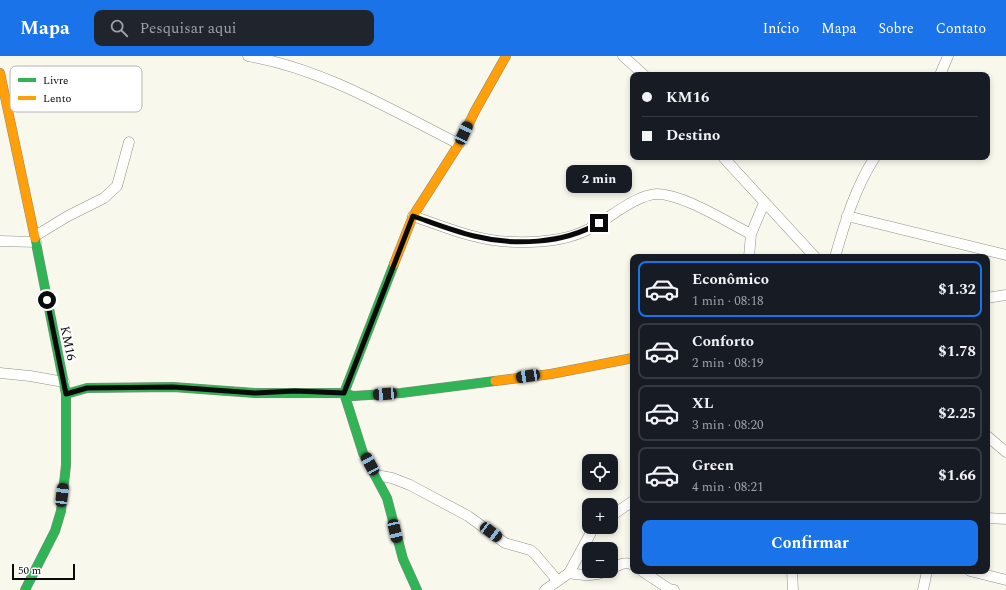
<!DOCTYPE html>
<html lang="pt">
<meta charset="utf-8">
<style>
body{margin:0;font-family:Spectral,serif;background:#20242c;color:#f1f3f6;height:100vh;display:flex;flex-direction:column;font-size:15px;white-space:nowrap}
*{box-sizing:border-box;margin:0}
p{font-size:13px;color:#9ea1a6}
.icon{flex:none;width:22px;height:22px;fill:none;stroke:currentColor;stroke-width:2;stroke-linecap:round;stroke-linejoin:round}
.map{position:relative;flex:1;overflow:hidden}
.panel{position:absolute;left:630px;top:198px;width:360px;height:320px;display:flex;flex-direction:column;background:#171b24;border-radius:8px;box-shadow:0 2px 6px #0003}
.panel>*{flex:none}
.guide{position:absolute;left:630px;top:16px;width:360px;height:88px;border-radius:8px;box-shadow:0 2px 6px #0003;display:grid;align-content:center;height:88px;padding:0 12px;background:#171b24}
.buttons{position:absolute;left:582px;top:398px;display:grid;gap:8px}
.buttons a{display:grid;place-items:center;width:36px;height:36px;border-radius:8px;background:#171b24;box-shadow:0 2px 6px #0003;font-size:20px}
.scale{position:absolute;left:12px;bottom:10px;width:63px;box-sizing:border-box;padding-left:4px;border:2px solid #0a0a0a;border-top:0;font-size:11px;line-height:14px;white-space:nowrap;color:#0a0a0a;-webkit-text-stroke:3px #fff;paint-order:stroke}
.end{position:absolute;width:18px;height:18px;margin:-9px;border:5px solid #0a0a0a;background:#fff;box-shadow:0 0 0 2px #fff}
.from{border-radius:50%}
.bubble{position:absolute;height:28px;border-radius:8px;background:#171b24;box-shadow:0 2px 6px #0003;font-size:13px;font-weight:700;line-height:28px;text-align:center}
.car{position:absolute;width:12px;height:24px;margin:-12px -6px;border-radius:5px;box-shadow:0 0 3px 1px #0007;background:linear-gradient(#222 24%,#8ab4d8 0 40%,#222 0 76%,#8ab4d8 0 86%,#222 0)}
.guide b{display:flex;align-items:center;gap:14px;height:38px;font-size:15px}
.guide b+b{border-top:1px solid #363941}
.guide i{width:10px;height:10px;background:#f1f3f6}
ul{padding:7px 0 0;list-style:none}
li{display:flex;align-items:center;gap:12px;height:56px;margin:0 8px 6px;padding:0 4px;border:2px solid #363941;border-radius:8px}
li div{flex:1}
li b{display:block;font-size:15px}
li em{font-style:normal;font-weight:700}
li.current{border-color:#1a73e8}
li>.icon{width:36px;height:36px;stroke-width:1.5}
.primary-button{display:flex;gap:8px;margin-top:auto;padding:8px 12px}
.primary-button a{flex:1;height:46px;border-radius:8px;background:#1a73e8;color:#fff;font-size:16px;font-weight:700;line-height:46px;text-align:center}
header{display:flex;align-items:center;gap:24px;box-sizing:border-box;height:56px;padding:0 20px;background:#1a73e8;color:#fff}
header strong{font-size:19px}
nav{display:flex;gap:22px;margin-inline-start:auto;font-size:14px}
.search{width:280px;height:36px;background:#20242c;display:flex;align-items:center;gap:10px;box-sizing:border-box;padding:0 14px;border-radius:8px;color:#9ea1a6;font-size:15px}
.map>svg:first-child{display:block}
</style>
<header>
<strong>Mapa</strong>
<div class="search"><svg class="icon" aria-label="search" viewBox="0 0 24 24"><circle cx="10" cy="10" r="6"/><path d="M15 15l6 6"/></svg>Pesquisar aqui</div>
<nav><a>Início</a><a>Mapa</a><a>Sobre</a><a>Contato</a></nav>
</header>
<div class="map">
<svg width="1006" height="534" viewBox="0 0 1006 534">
<rect width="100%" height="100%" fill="#f9f8ed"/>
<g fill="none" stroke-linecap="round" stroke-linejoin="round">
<defs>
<g id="street">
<path d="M248,0C324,13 391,54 459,88"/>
<polyline points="623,0 644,19"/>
<polyline points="940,19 948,0"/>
<polyline points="723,101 815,201"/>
<path d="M413,160C433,167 453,175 473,180C506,189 557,189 587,174C608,164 634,139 657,138C683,138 727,166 751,178"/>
<polyline points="847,160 1006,199"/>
<polyline points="35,180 68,160 104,142 117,130 129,86"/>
<polyline points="0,185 36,186"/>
<polyline points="749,201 751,178 764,147"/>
<path d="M835,201C845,166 855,132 875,101"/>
<polyline points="987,242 1006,239"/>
<polyline points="0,317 30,320 64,326"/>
<polyline points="987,380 1006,396"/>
<polyline points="376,419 392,422 410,429 468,460 505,487 530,494 535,498 557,524"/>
<polyline points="611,460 633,445"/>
<polyline points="987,462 1006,463"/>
<path d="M611,513C619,509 625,505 633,509"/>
<polyline points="642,515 669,533 674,534"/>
<polyline points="792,515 793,534"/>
<polyline points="970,515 1006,524"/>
<path d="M569,517C581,519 594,521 606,515"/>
<polyline points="545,534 569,517 594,471"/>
<polyline points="923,534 927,515"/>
</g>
<g id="fast">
<polyline points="394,208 344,337 363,397 387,442 403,503 417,534"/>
<polyline points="66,338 87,332 173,331 255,337 344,337 353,340 401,337 495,325"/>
<polyline points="25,534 55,475 61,455 66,409 66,338 35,182"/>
</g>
<g id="slow">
<polyline points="0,17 35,182"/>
<polyline points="394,208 413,160 459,88 475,55 506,0"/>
<polyline points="495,325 551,318 633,302"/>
</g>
</defs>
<use href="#street" stroke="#92918c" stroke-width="11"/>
<use href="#fast" stroke="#888883" stroke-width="10"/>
<use href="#slow" stroke="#888883" stroke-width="10"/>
<use href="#street" stroke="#fefefc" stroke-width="10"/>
<use href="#fast" stroke="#30b455" stroke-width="9"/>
<use href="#slow" stroke="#ff9f0a" stroke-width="9"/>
</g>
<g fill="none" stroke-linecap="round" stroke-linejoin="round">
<path stroke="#0a0a0a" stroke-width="5" d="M47,244L66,338L87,332L173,331L255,337L295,335L344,337L413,160C433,167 453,175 474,180C514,190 563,188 599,167"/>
</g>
<g text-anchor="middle" stroke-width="4" stroke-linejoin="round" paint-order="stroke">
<g font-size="13" fill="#0a0a0a" stroke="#fff">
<text transform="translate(69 287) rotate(78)" y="5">KM16</text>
</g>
</g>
<rect x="10" y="10" width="132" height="46" rx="6" fill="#fff" stroke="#b6b6b6" stroke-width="1"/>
<rect x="18" y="22" width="18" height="4" fill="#30b455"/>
<rect x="18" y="40" width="18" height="4" fill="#ff9f0a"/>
<g font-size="11" fill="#0a0a0a">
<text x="43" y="28">Livre</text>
<text x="43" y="46">Lento</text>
</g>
</svg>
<div class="buttons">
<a><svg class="icon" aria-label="locate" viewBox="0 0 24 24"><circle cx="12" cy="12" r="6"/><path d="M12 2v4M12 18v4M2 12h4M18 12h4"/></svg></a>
<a>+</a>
<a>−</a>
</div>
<div class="scale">50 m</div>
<i class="end from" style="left:47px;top:244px"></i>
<i class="end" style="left:599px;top:167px"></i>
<div class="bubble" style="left:566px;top:109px;width:66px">2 min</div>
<i class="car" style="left:464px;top:77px;rotate:25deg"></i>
<i class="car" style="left:528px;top:320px;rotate:261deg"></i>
<i class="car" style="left:385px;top:338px;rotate:266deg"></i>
<i class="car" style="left:370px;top:408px;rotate:331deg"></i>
<i class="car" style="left:62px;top:439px;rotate:7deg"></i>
<i class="car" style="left:395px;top:475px;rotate:167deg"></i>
<i class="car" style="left:491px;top:476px;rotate:127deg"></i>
<div class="guide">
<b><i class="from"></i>KM16</b>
<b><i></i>Destino</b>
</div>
<section class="panel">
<ul>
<li class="current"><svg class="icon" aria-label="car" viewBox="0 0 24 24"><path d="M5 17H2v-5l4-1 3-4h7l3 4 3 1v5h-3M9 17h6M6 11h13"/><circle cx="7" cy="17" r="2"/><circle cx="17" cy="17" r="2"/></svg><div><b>Econômico</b><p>1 min · 08:18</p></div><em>$1.32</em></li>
<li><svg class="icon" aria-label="car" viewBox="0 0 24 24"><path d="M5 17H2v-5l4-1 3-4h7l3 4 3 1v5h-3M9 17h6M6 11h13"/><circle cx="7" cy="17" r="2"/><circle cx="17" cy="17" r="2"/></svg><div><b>Conforto</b><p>2 min · 08:19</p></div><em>$1.78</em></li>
<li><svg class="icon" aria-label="car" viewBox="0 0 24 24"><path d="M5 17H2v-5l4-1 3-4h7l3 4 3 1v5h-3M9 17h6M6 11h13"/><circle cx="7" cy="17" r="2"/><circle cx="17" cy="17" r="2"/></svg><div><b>XL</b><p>3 min · 08:20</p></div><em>$2.25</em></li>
<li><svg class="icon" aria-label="car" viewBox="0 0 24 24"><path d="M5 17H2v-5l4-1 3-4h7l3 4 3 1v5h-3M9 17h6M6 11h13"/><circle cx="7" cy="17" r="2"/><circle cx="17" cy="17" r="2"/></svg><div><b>Green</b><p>4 min · 08:21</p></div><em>$1.66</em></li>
</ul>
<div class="primary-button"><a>Confirmar</a></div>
</section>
</div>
